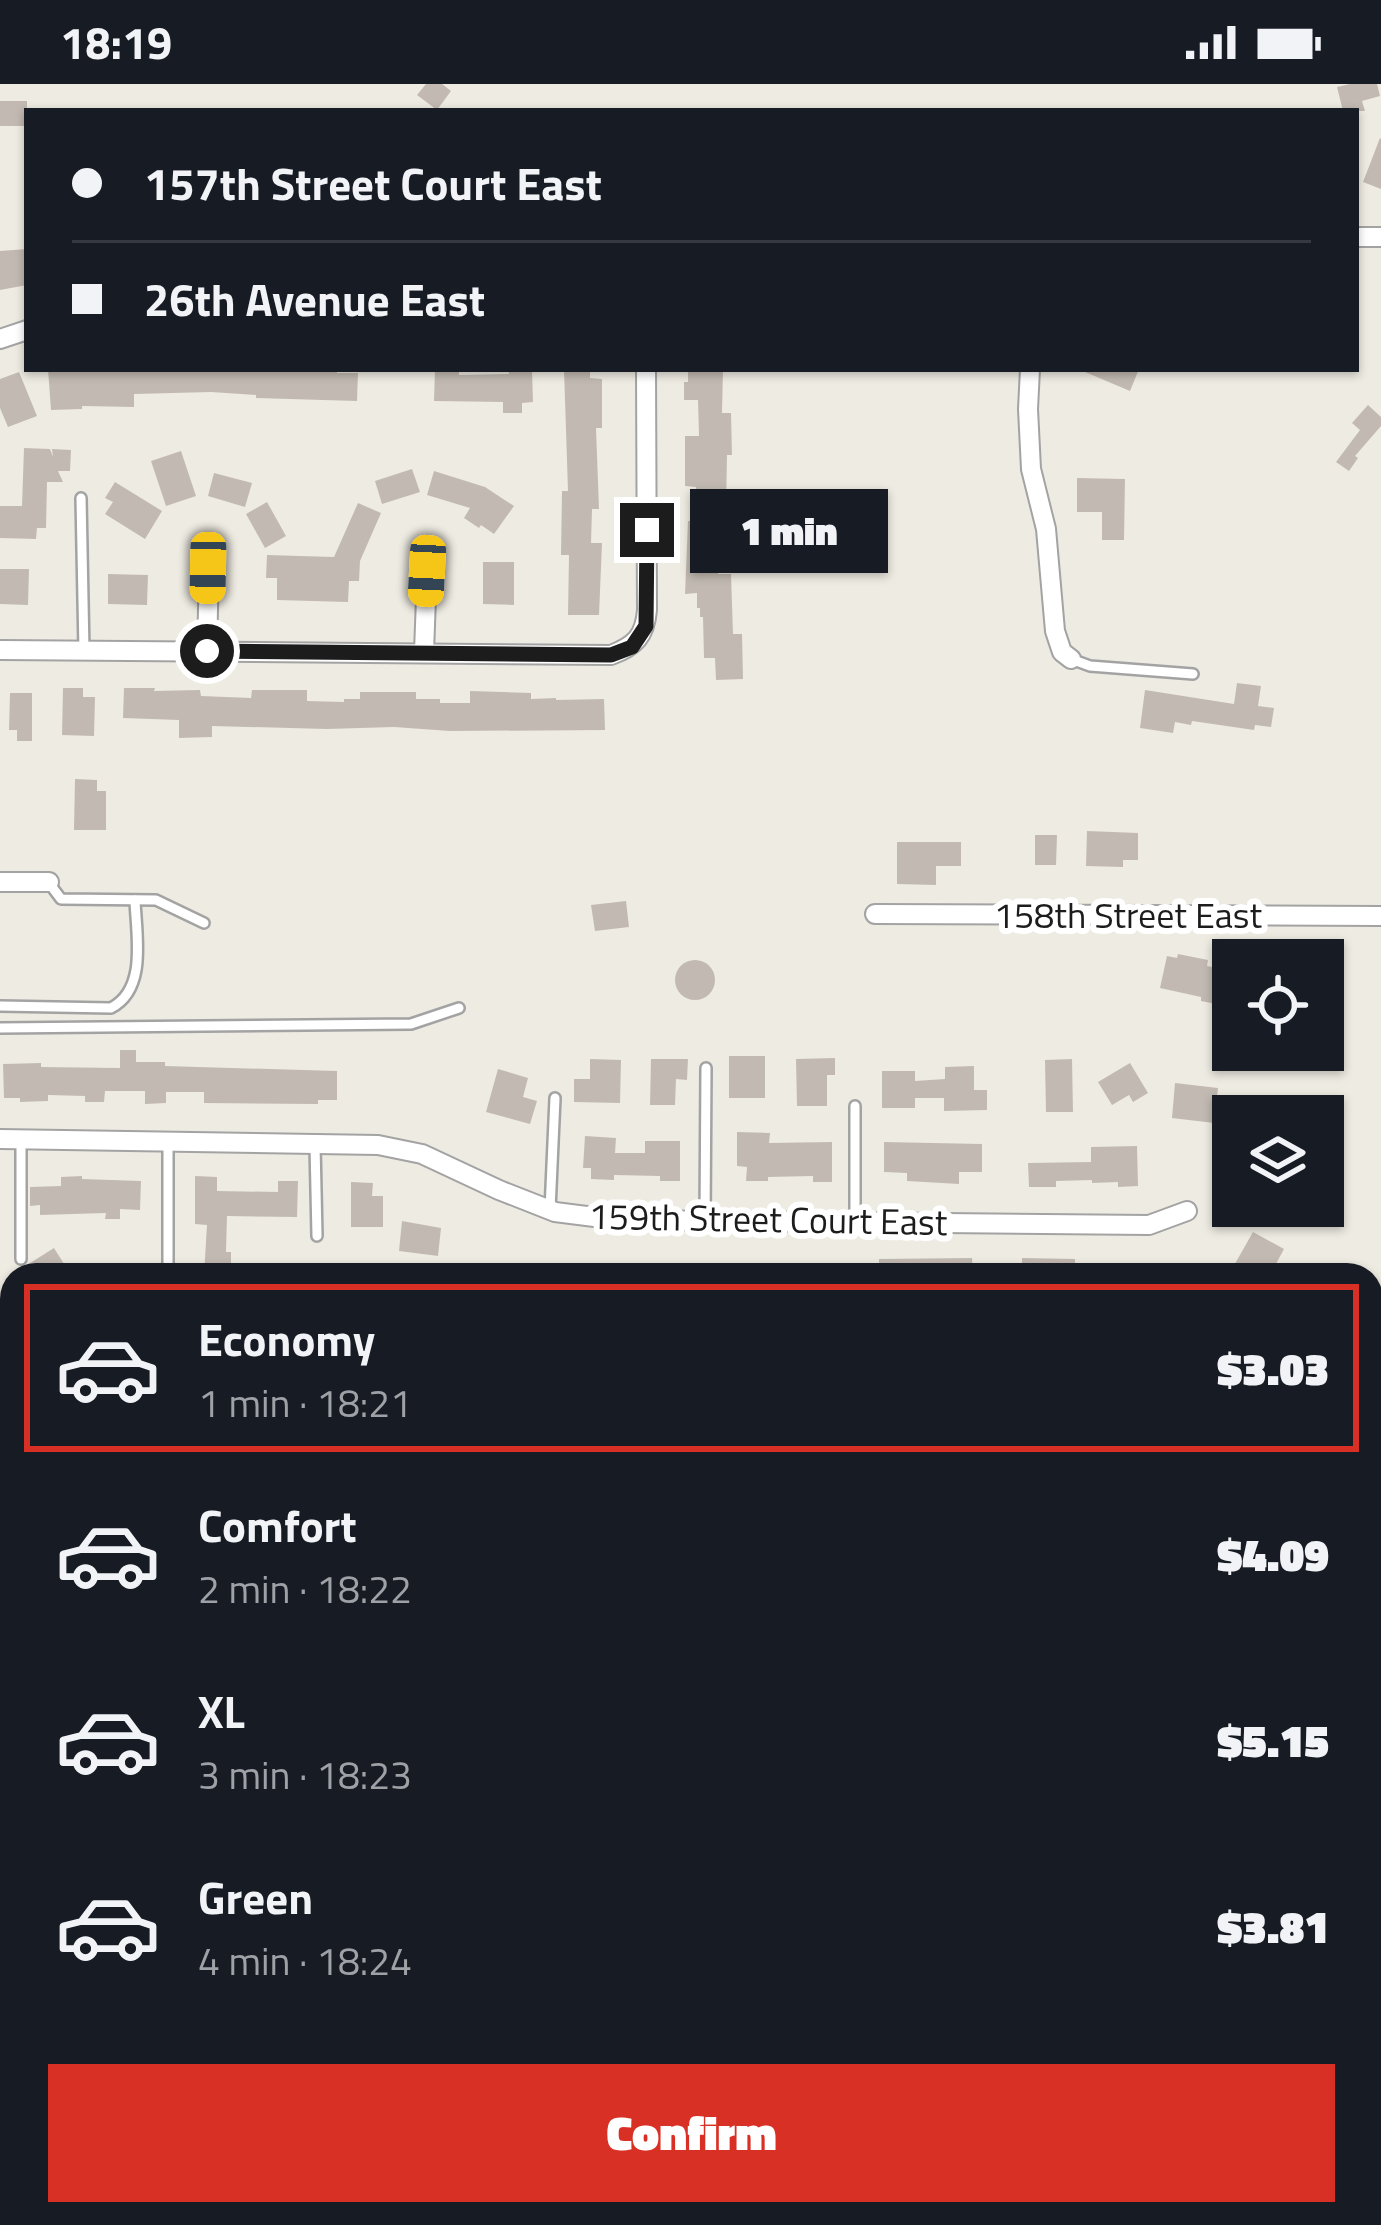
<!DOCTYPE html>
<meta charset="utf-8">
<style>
body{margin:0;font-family:"Titillium Web",sans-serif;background:#242831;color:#f1f3f6;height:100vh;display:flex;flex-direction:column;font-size:45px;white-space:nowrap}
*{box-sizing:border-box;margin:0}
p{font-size:39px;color:#9ea1a6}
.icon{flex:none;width:66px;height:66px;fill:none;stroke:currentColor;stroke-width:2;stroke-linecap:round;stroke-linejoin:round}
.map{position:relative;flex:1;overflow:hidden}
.side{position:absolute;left:0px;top:1179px;width:1383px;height:963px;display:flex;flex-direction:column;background:#171b24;border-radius:36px 36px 0 0;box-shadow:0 3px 9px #0004}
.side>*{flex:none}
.top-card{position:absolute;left:24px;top:24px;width:1335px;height:264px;border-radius:0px;box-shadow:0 3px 9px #0004;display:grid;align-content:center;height:264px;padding:0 48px;background:#171b24}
.fabs{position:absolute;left:1212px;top:855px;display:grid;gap:24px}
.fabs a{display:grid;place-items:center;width:132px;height:132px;border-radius:0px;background:#171b24;box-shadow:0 3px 9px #0004;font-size:60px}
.end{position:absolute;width:54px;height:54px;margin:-27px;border:15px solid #1c1c1c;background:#fff;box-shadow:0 0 0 6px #fff}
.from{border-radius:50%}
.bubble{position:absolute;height:84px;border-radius:0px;background:#171b24;box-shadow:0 3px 9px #0004;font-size:39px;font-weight:800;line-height:84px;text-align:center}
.car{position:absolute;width:36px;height:72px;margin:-36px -18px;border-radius:15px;box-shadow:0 0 9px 3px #0007;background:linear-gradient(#f5c518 24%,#345 0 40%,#f5c518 0 76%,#345 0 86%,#f5c518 0)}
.top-card b{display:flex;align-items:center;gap:42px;height:114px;font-size:45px}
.top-card b+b{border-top:3px solid #363941}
.top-card i{width:30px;height:30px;background:#f1f3f6}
ul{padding:21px 0 0;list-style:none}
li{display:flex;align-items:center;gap:36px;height:168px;margin:0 24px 18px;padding:0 24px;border:6px solid transparent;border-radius:0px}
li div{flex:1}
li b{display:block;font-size:45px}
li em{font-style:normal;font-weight:800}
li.on{border-color:#d93025}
li>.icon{width:108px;height:108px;stroke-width:1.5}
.primary-button{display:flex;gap:24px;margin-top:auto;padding:24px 48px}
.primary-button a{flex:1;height:138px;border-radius:0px;background:#d93025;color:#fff;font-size:48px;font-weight:800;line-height:138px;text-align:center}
.status{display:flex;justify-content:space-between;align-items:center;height:84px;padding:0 60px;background:#171b24;direction:ltr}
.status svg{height:33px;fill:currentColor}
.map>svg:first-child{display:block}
</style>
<div class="status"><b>18:19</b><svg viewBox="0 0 49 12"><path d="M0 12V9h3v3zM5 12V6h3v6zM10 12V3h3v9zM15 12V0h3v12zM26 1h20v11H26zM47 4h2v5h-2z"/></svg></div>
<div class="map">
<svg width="1381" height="2141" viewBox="0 0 1381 2141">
<rect width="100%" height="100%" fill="#eeebe2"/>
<g fill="#c2bab2">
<polygon points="426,0 442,0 451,7 437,26 417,11"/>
<polygon points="1350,0 1377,0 1380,12 1362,17 1365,27 1343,27 1337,3"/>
<rect x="0" y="17" width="27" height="25"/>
<polygon points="1380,54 1381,55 1381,105 1363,98"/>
<polygon points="27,165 27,201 0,206 0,167"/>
<polygon points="48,285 337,285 337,289 358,289 357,317 256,314 256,311 211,308 134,310 134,323 82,322 82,325 51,326"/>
<polygon points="435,285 459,285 459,291 509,290 508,285 532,285 533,318 522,319 522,329 503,329 503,318 434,317"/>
<polygon points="564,285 590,285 590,294 602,295 602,344 596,344 599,425 592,425 591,459 602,459 599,531 568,531 569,471 561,471 562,407 568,407"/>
<polygon points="688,285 723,285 722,329 731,329 732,371 727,371 726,426 724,448 719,448 718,490 731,490 733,550 742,550 743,595 716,596 715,574 704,574 703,533 700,533 700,524 697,524 697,509 685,510 688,437 696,437 696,403 685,402 685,352 699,352 698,316 684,316 684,298 688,298"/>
<polygon points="1078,285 1139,285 1130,307"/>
<polygon points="19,288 37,332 8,343 0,324 0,295"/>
<polygon points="1368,321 1381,333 1381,342 1355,372 1358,374 1349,387 1336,378 1360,346 1352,339"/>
<polygon points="24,364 50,365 53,373 52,365 71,366 70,387 58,387 63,398 47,398 46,444 37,444 36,455 0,454 0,422 22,422"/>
<polygon points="181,367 196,412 166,422 151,377"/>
<polygon points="412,385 420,408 382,420 375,397"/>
<polygon points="434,387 485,403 514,422 494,450 481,441 479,444 464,434 470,424 427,411"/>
<polygon points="214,389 252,399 245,423 208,412"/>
<polygon points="1077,394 1125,395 1124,456 1102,456 1102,428 1077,428"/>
<polygon points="115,398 162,427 145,455 105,430 113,418 105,414"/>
<polygon points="267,418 286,452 265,464 246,430"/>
<polygon points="358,419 381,429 360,477 359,497 349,497 348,518 277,516 277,494 266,494 267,471 334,473"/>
<polygon points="483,478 514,478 514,521 483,520"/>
<polygon points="0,485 29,485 28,521 0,520"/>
<polygon points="108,490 148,491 147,521 108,520"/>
<polygon points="1237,599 1261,602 1258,622 1274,624 1271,643 1255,641 1254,646 1192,637 1191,641 1175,638 1173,649 1140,644 1145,606 1234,620"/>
<polygon points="63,604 83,604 83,613 95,613 94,652 62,651"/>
<polygon points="124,604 155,604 154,607 200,606 201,612 251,614 252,606 307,606 307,617 344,618 344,615 360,615 360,608 416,608 416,615 440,615 440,619 470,619 470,607 531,609 531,615 556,614 556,616 604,615 605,646 450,647 394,643 327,645 212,642 212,653 179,654 179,636 123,634"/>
<polygon points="10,609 32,609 32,657 17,657 17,646 9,646"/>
<polygon points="75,695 97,696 97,707 106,707 106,746 74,746"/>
<polygon points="1087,747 1138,749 1138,776 1123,776 1123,783 1086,782"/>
<polygon points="1035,751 1057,751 1056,781 1035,781"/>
<polygon points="897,758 961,758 961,782 936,782 936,801 897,800"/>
<polygon points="626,817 629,843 595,847 591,821"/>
<polygon points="1178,870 1208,876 1207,882 1233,887 1226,922 1201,917 1201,913 1160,904 1167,872 1177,874"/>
<circle cx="695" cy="896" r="20"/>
<polygon points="120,966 136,966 136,978 165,978 165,982 337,987 337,1016 318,1016 318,1020 204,1019 204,1008 166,1008 166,1019 145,1020 145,1007 105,1007 104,1018 85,1018 85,1012 48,1011 48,1017 20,1018 20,1014 4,1014 3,980 41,979 41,983 120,984"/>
<rect x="729" y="972" width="36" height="42"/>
<polygon points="835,974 835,991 827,991 827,1022 797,1022 796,975"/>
<polygon points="590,975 621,976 620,1019 574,1018 574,995 590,995"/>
<polygon points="651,975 688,975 687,996 676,995 675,1021 650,1021"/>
<polygon points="1072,975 1073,1028 1046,1028 1045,976"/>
<polygon points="1130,979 1148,1009 1133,1018 1129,1011 1112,1021 1098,998"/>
<polygon points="974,982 974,1006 987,1006 987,1026 944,1027 944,1014 915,1014 915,1024 882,1024 882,987 915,987 915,997 945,995 945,983"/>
<polygon points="498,985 528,994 523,1013 537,1017 530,1040 486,1028"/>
<polygon points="1175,999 1218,1004 1214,1039 1172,1034"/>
<polygon points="737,1048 770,1049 769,1059 832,1058 832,1098 813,1098 813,1092 768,1093 768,1097 746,1097 747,1083 737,1082"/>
<polygon points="585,1052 616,1054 615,1069 645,1069 645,1057 680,1057 680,1097 660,1097 660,1092 614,1091 614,1096 591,1095 591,1084 583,1084"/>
<polygon points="884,1058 982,1060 982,1088 959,1088 959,1100 907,1097 907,1089 884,1088"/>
<polygon points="1137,1062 1138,1102 1118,1103 1118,1098 1092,1099 1092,1096 1056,1097 1056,1103 1029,1103 1028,1079 1091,1078 1091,1063"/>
<polygon points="82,1092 82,1095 141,1097 140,1126 120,1125 120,1135 105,1135 106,1129 40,1131 40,1121 30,1122 30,1103 61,1102 61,1093"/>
<polygon points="195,1092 217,1093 217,1107 278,1108 278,1097 298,1097 297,1133 227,1132 226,1168 231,1168 231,1191 204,1191 207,1141 195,1140"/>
<polygon points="351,1098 373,1099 372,1112 383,1112 383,1143 351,1143"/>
<polygon points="402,1137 441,1144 438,1172 399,1167"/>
<polygon points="1253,1148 1284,1165 1270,1191 1243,1191 1232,1185"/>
<polygon points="54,1164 71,1191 34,1191 27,1181"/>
<polygon points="972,1174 973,1191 879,1191 879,1175"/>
<polygon points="1022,1174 1075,1175 1075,1191 1022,1191"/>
</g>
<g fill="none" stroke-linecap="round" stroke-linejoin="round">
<defs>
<g id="service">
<polyline points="81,414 84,567"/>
<polyline points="1071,575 1090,582 1193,590"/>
<polyline points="49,799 61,815 156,816 204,839"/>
<path d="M0,922L111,924C148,905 136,850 135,816"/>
<polyline points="0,944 411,940 459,924"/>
<polyline points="855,1022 855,1138"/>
<polyline points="21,1056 21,1175"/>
<polyline points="168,1058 168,1191"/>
<polyline points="315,1061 317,1152"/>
<polyline points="550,1126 555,1014"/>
<polyline points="705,1137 706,984"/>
<polyline points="738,2141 739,2130"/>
</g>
<g id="minor">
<polyline points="1356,153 1381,153"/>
<polyline points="0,255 27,246"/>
<polyline points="1030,285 1028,325 1031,385 1046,445 1055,547 1062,568 1071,575"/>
<path d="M0,566L611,571C635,562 645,552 647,526L646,285"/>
<polyline points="207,567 209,484"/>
<polyline points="424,568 427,487"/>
<polyline points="0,798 49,798"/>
<polyline points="875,830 1381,832"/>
<polyline points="0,1055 378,1061 422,1070 499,1106 555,1128 618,1136 1149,1141 1187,1127"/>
<polyline points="0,1242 12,1242"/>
<polyline points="492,2141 492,2130"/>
</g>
<g id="tertiary">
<polyline points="0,2102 12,2105"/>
<polyline points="109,2130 154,2141"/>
</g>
</defs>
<use href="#service" stroke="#a3a3a3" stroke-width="14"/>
<use href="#minor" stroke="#a3a3a3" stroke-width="22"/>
<use href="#tertiary" stroke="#a3a3a3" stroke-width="28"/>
<use href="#service" stroke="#fff" stroke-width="9"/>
<use href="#minor" stroke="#fff" stroke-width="18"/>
<use href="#tertiary" stroke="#fff" stroke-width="24"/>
</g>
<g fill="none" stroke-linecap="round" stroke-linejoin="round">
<polyline stroke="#1c1c1c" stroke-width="15" points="207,567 611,571 632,563 646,542 647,446"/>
</g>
<g text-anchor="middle" stroke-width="12" stroke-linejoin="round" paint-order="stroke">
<g font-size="36" fill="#1c1c1c" stroke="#fff">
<text x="1128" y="844">158th Street East</text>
<text transform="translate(768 1135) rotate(1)" y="13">159th Street Court East</text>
</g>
</g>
</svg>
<div class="fabs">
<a><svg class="icon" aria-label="locate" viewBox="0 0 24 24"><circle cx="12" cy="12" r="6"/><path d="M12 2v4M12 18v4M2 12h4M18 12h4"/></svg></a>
<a><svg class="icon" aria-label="layers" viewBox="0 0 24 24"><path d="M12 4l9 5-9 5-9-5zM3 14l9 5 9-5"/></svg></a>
</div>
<i class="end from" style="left:207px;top:567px"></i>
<i class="end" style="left:647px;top:446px"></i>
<div class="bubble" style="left:690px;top:405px;width:198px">1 min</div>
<i class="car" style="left:208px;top:484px;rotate:181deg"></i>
<i class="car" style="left:427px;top:487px;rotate:183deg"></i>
<div class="top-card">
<b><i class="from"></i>157th Street Court East</b>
<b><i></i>26th Avenue East</b>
</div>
<section class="side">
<ul>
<li class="on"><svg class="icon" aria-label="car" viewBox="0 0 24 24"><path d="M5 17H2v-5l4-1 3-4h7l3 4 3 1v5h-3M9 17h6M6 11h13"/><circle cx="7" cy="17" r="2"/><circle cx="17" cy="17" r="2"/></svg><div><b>Economy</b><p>1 min · 18:21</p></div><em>$3.03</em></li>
<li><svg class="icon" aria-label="car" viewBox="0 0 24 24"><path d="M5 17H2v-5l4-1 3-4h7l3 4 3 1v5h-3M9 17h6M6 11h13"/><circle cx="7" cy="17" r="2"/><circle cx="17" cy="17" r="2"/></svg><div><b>Comfort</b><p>2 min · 18:22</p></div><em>$4.09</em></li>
<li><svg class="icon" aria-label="car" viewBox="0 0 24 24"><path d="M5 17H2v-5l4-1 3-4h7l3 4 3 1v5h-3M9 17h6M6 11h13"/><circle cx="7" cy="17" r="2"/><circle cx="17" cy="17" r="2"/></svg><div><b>XL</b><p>3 min · 18:23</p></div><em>$5.15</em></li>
<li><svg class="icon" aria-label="car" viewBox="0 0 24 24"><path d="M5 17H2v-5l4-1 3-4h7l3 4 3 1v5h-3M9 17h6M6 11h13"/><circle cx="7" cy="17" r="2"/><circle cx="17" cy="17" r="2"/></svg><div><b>Green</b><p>4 min · 18:24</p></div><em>$3.81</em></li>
</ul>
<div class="primary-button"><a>Confirm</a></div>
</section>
</div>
